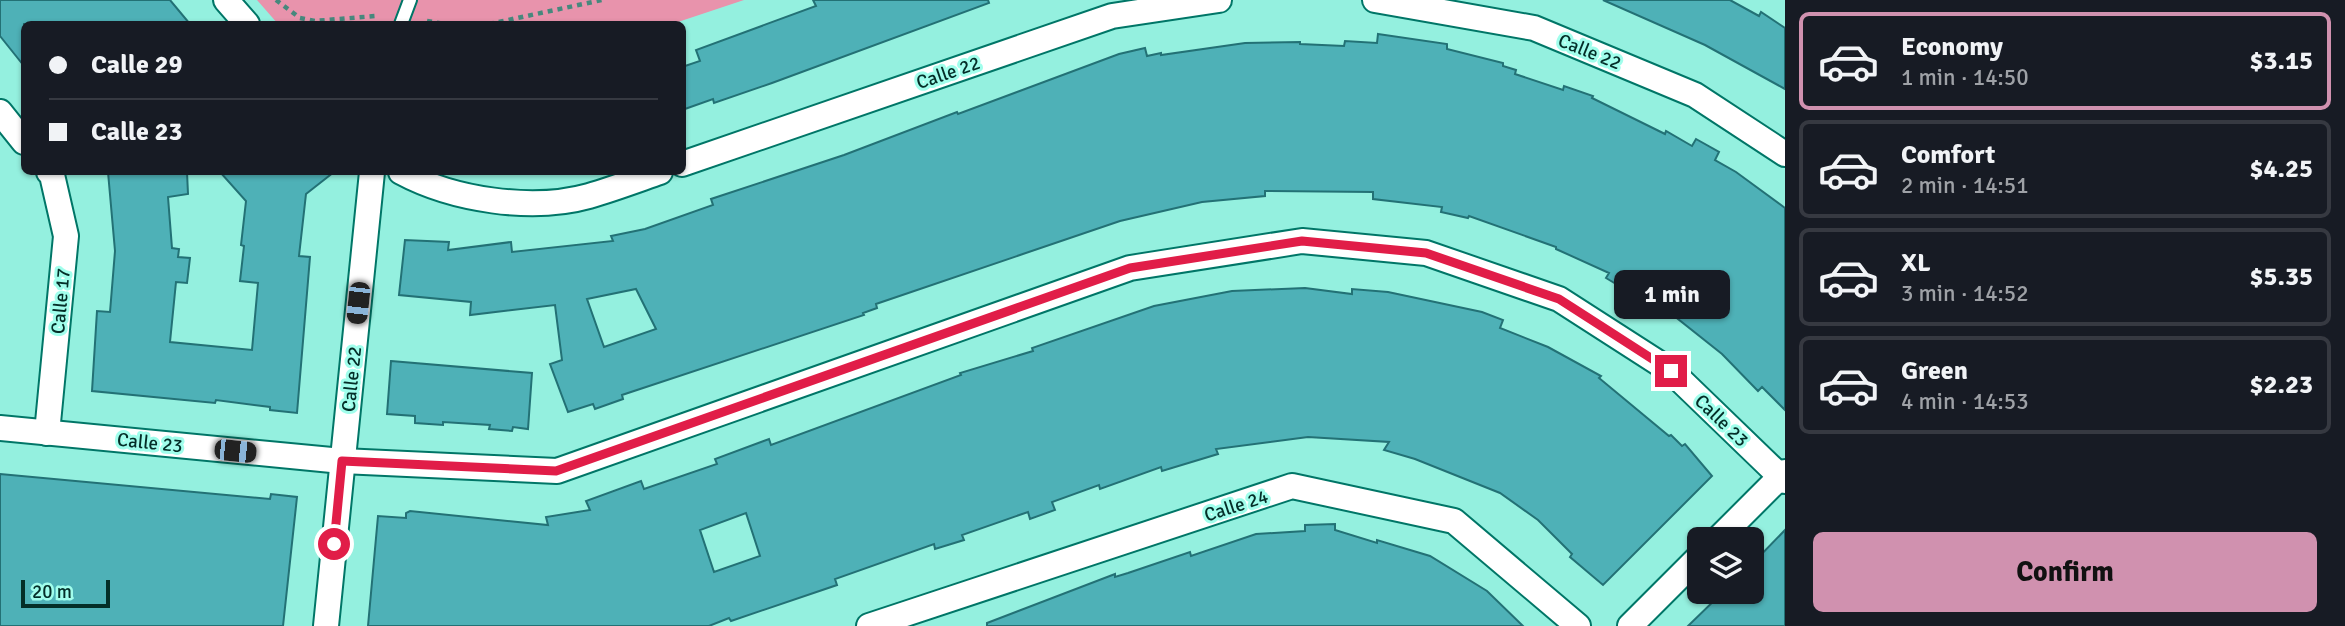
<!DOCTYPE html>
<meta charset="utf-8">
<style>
body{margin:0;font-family:Signika,sans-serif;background:#20242c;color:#f1f3f6;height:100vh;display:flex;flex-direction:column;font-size:26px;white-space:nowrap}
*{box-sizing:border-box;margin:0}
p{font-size:23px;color:#9ea1a6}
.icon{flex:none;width:38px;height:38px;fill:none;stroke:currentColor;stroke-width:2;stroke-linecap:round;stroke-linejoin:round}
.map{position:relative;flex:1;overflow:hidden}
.side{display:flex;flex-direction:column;background:#171b24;width:560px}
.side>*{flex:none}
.guide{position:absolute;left:21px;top:21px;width:665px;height:154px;border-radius:10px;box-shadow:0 2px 5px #0004;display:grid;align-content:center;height:154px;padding:0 28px;background:#171b24}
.fabs{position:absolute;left:1687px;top:527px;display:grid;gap:14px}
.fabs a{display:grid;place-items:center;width:77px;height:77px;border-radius:10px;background:#171b24;box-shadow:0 2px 5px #0004;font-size:35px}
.scale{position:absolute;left:21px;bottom:18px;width:89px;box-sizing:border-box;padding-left:7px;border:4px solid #042e28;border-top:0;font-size:19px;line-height:24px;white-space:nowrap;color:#042e28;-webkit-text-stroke:5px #a1feec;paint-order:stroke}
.end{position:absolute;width:32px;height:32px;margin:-16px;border:9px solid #e11d48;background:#fff;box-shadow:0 0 0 4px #fff}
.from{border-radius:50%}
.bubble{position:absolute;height:49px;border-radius:10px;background:#171b24;box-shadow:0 2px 5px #0004;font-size:23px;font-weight:800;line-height:49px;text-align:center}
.car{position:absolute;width:21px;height:42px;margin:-21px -10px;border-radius:9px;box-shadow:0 0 5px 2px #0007;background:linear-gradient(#222 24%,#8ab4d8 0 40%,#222 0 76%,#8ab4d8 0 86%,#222 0)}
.guide b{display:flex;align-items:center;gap:24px;height:66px;font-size:26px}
.guide b+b{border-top:2px solid #363941}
.guide i{width:18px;height:18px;background:#f1f3f6}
ul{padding:12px 0 0;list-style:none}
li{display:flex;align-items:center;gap:21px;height:98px;margin:0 14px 10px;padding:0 14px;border:4px solid #363941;border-radius:10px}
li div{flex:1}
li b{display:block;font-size:26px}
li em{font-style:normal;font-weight:800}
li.active{border-color:#d091af}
li>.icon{width:63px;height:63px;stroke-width:1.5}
.action{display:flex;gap:14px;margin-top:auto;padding:14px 28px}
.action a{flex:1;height:80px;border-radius:10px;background:#d091af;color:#111;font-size:28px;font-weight:800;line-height:80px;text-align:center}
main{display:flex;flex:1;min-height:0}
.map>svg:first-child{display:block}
</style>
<main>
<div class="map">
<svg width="1785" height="626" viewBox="0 0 1785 626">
<rect width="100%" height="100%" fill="#94f0df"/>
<polygon fill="#e893ac" points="257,0 744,0 672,24 278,24"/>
<g fill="#4eb1b7" stroke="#237175" stroke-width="2" fill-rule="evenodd">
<polygon points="0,0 170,0 190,24 24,24 24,66 0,36"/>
<polygon points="813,0 988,0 989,3 772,83 714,103 713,99 682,110 682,67 700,61 696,50 816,6"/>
<polygon points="1603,0 1730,0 1759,16 1761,12 1785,28 1785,89 1705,45"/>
<path d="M1378,34L1447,44V49L1503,63V66L1516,70L1515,74L1563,90L1564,86L1593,96L1592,98L1665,134L1666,131L1692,146L1696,139L1719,152L1715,160L1736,172L1785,208V410L1762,387L1758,391L1722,354L1659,304L1656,308L1606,278L1609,273L1556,249V247L1469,216L1468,218L1441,212L1442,207L1373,199V192L1265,191V196L1202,202L1120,221L876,304L877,308L863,313L864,315L622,395L623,399L595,409L593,404L568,412L550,364L562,360L555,305L470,315L471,302L399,295L405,240L449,242L448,250L511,242L512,252L613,241L611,236L645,229L713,205L711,199L844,155L957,112L958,114L1119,54L1145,48L1147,56L1161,53V55L1245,43L1300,42V44L1344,46L1345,41L1377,43ZM636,289L656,329L604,347L587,299Z"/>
<polygon points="108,172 187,172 188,194 168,197 172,248 179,249 178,257 190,258 187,283 176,282 170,342 252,350 258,283 240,281 244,246 241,245 246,201 220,172 334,172 306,194 299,256 310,257 297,413 270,410 270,407 216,400 215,403 92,391 97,311 110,312 115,251"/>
<path d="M1305,288L1352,294V289L1388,292L1482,312L1503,320L1500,328L1548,347L1601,376L1599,378L1669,436L1671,435L1682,446L1685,444L1712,476L1603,585L1570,557L1572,554L1538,520L1500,493L1415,459L1384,450L1389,442L1308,437L1216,449L1218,454L1162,471L1161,467L1100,489L1099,485L1052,502L1055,510L1030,519L1028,512L962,535L964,540L935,549L934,544L835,579L837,585L731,621L729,618L709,626H368L378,516L406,518V513L410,511L548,525L546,517L590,510L586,501L641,481L644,489L717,464L715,459L769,439L771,445L961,375L960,373L1033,351L1032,348L1154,306L1232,291ZM746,513L760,556L714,572L700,530Z"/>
<polygon points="391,361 532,373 528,429 513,427 512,431 489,429 490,425 443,422 443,425 415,423 415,416 387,414"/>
<polygon points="0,474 270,499 271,494 297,497 283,626 0,626"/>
<polygon points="1335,524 1335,530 1377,543 1377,540 1430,556 1487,591 1523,626 987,626 987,623 1115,574 1115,577 1128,573 1190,552 1191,556 1256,534 1305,531 1305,525"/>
<polygon points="1785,530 1785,626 1688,626 1723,592 1752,592 1752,564"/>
</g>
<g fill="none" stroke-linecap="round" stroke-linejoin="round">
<defs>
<polyline id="service" points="401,24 410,0"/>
<g id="minor">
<polyline points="226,0 247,24"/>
<polyline points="1375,0 1534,28 1695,95 1785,154"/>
<polyline points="0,112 24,142"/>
<polyline points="682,164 1112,16 1219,0"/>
<path d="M401,172C453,200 532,212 589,196C613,189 637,180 660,172"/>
<polyline points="0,428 342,461 557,471 1130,268 1302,241 1426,253 1559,299 1671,371 1785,481"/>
<polyline points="47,433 66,236 52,175 49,172"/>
<polyline points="1718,539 1785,472"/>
<polyline points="326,626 372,172"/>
<polyline points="869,626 1292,486 1454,521 1578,626"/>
<polyline points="1630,626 1699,557"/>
</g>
</defs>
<use href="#service" stroke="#007667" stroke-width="16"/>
<use href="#minor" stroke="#007667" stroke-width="28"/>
<g stroke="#47887d" stroke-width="4.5" stroke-dasharray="5 5" stroke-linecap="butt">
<polyline points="276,0 300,18 315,21 375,16"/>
<polyline points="427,21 445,24"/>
<polyline points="489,24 602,0"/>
</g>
<use href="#service" stroke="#fff" stroke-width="12"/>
<use href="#minor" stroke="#fff" stroke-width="24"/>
</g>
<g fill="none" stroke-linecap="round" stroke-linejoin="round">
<polyline stroke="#e11d48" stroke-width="9" points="334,544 342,461 556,471 1130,268 1302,241 1426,253 1559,299 1671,371"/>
</g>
<g text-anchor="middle" stroke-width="6" stroke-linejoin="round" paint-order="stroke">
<g font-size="19" fill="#042e28" stroke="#a1feec">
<text transform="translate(1590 51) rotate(22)" y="7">Calle 22</text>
<text transform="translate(948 72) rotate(-19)" y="7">Calle 22</text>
<text transform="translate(60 301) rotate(-85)" y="7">Calle 17</text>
<text transform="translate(351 379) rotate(-84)" y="7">Calle 22</text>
<text transform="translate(1722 420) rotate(44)" y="7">Calle 23</text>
<text transform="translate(150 442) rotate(6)" y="7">Calle 23</text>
<text transform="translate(1236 505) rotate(-18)" y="7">Calle 24</text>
</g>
</g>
</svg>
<div class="fabs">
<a><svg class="icon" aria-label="layers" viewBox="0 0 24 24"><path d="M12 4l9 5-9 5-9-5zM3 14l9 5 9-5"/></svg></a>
</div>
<div class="scale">20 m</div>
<i class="end from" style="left:334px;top:544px"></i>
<i class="end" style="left:1671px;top:371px"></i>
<div class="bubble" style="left:1614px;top:270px;width:116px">1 min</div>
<i class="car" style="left:358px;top:303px;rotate:186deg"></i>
<i class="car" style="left:235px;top:451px;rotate:96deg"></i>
<div class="guide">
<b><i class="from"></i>Calle 29</b>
<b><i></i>Calle 23</b>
</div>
</div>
<section class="side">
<ul>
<li class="active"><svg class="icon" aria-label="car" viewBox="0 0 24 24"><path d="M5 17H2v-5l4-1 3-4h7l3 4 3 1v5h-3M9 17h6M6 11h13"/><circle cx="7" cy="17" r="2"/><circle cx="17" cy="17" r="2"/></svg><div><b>Economy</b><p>1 min · 14:50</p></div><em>$3.15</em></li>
<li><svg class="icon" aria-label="car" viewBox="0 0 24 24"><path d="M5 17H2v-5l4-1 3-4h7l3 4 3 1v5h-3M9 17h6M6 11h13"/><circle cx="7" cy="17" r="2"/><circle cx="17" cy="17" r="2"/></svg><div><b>Comfort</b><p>2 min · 14:51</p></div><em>$4.25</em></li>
<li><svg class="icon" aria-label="car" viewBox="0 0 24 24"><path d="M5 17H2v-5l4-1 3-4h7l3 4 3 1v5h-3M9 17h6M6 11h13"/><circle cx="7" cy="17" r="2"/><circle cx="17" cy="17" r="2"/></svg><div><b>XL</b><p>3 min · 14:52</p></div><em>$5.35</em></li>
<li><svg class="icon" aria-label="car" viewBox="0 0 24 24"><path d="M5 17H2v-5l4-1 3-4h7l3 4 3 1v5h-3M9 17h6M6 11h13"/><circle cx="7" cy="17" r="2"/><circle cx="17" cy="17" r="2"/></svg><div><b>Green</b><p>4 min · 14:53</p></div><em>$2.23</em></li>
</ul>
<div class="action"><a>Confirm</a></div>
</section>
</main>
